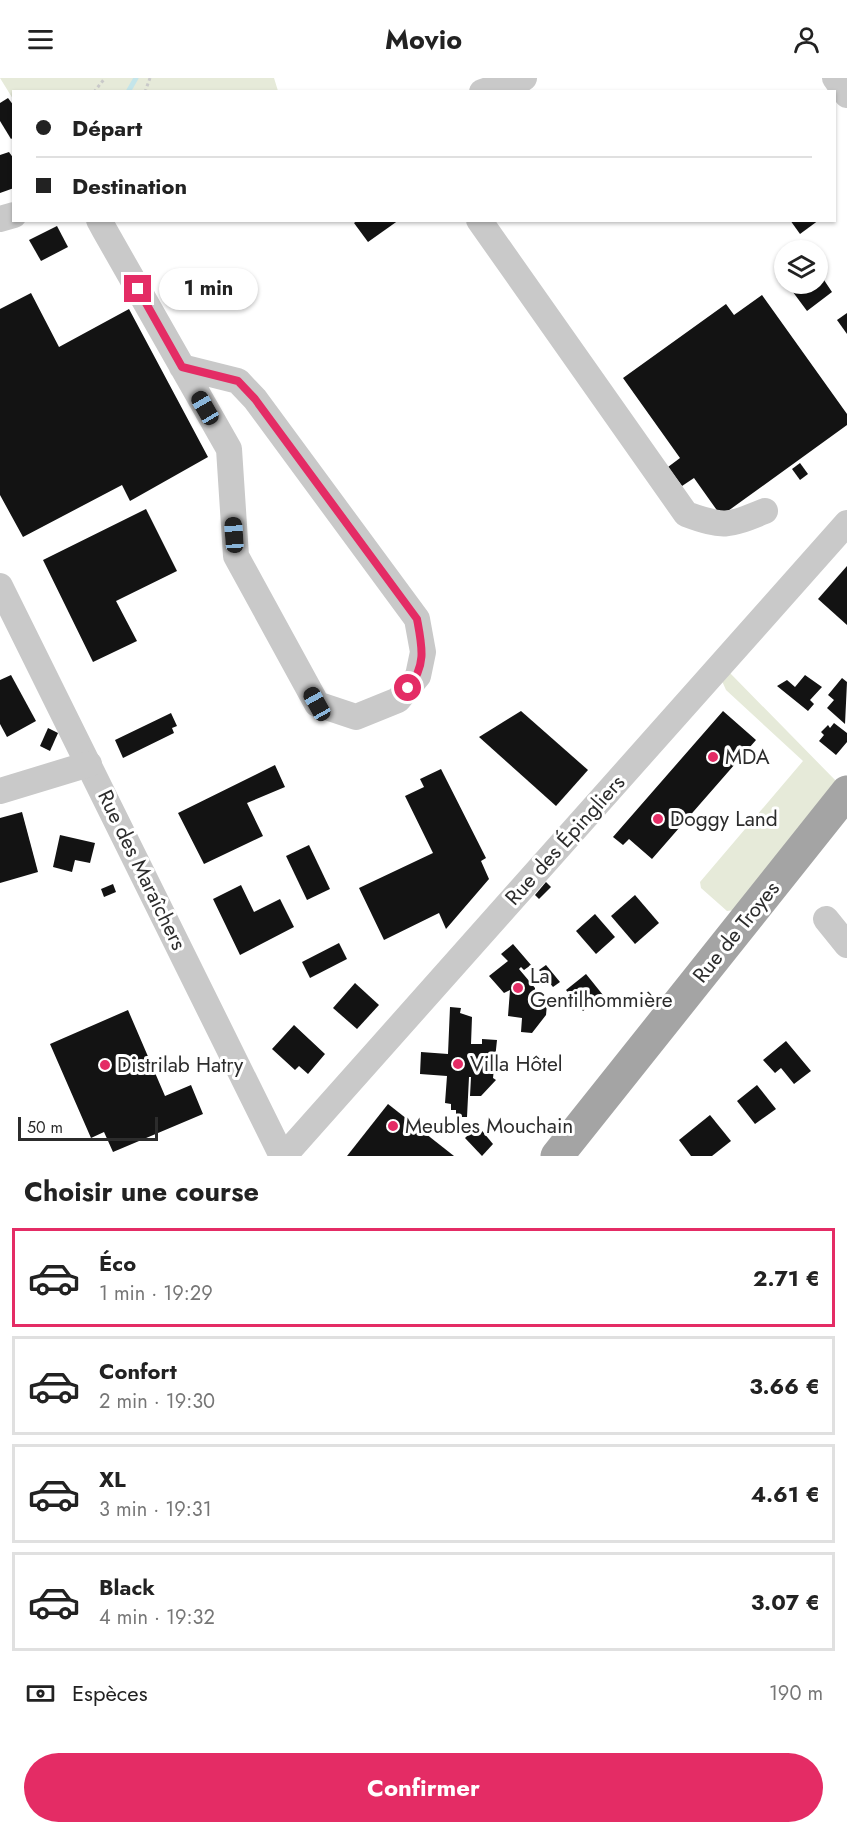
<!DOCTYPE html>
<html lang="fr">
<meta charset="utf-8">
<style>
body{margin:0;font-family:Jost,sans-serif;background:#f2f2f2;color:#222;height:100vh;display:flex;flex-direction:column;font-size:22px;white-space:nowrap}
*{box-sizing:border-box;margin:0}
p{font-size:20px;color:#767676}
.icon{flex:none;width:33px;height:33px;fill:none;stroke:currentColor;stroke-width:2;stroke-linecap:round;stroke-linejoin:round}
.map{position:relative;height:1078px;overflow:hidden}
.panel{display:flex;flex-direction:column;background:#fff;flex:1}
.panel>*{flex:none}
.top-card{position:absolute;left:12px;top:12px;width:824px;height:132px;border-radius:0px;box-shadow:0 2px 4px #0004;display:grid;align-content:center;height:132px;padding:0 24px;background:#fff}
.controls{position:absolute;left:774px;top:162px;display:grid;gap:12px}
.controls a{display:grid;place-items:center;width:54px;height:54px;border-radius:50%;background:#fff;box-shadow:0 2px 4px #0004;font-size:30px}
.scale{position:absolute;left:18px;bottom:15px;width:140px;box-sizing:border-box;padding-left:6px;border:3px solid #2c2c2c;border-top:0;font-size:16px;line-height:21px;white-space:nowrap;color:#2c2c2c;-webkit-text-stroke:4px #fff;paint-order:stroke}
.end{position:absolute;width:27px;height:27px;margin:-14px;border:8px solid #e42c65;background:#fff;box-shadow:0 0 0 3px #fff}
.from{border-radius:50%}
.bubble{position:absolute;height:42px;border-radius:21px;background:#fff;box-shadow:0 2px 4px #0004;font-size:20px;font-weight:700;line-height:42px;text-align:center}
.car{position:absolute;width:18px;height:36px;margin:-18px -9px;border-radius:8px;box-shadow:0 0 4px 2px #0007;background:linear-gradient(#222 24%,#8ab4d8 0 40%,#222 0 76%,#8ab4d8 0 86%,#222 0)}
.top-card b{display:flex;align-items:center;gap:21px;height:57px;font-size:22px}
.top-card b+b{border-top:2px solid #e0e0e0}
.top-card i{width:15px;height:15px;background:#222}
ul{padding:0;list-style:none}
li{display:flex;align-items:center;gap:18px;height:99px;margin:0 12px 9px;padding:0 12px;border:3px solid #e0e0e0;border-radius:0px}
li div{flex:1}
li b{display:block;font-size:22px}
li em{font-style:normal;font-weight:700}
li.on{border-color:#e42c65}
li>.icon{width:54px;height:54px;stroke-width:1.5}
h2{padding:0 24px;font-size:27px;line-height:72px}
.pay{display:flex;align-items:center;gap:15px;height:66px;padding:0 24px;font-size:22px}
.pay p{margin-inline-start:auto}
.primary-button{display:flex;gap:12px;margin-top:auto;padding:12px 24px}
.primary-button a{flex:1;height:69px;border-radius:36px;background:#e42c65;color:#fff;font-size:24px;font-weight:700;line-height:69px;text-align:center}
header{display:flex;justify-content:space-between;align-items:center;height:78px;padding:0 24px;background:#fff;font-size:27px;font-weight:700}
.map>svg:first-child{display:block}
</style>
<header><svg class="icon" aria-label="menu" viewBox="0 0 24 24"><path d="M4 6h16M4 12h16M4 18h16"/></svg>Movio<svg class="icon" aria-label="person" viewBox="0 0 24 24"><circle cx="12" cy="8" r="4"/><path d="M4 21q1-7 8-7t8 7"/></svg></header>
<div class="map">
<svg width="847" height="1078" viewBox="0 0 847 1078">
<rect width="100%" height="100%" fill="#fff"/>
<g fill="#e6ead9">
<polygon points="0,0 274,0 278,13 14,14 13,21"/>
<polygon points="730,595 838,705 734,832 727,833 701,810 700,804 803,683 726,612 722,603"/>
</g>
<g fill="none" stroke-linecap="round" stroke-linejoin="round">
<polyline stroke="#c4e5ea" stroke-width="5" points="128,14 136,0"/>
</g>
<g fill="#131313">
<polygon points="8,20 14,28 14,59 11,61 0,43 0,25"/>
<polygon points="9,74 14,81 14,110 0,115 0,77"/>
<polygon points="358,142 399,142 368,164 354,145"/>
<polygon points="790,142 819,142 800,156"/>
<polygon points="57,148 68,169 41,183 29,162"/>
<polygon points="818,193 832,214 807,233 787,206 818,206"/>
<polygon points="31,215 59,269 129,231 208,379 130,423 122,407 23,459 0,417 0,231"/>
<polygon points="762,217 847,336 847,347 721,438 694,400 682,408 668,389 680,380 623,300 726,226 734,237"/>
<polygon points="847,235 847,256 837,242"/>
<polygon points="800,385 808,396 800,402 792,391"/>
<polygon points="146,431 177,493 116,523 137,563 93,584 43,482"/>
<polygon points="847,488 847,547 818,521"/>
<polygon points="11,597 36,643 7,659 0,646 0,602"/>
<polygon points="805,597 822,609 810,622 814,626 808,633 777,608 787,602 795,609"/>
<polygon points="842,600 847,604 845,646 827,630 834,622 828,617"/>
<polygon points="521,633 588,692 556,728 479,659"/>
<polygon points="723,633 756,662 652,781 629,761 623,767 613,759"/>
<polygon points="171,635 177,648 172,650 174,655 123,680 115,662"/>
<polygon points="834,645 847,655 847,664 836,677 819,663 824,657 821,654 828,647 830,650"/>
<polygon points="48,650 58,655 50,673 40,668"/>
<polygon points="275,687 285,709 247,725 263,758 204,786 178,735"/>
<polygon points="441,691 486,780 481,783 489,801 446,851 439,835 384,862 359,810 433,775 405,718 424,709 420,701"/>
<polygon points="22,734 38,794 0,805 0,740"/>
<polygon points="60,757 95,765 90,785 75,782 72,794 53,789"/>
<polygon points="309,767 330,811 307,822 286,778"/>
<polygon points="546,804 551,809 539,821 535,817"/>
<polygon points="113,806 116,814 104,819 101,811"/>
<polygon points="241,807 254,834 280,821 294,849 240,877 213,821"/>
<polygon points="635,817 659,845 635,866 611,838"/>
<polygon points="595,836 615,859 596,876 576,853"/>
<polygon points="339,865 347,881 310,900 302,884"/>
<polygon points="513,866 531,887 524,892 521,889 519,891 535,910 535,915 540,916 547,926 546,937 532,955 521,954 522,940 508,938 510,912 504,915 489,898 508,883 501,876"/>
<polygon points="546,887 560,904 553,909 539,892"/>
<polygon points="586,896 603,917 583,933 566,912"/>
<polygon points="355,905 379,927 357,951 333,930"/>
<polygon points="450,929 461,930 460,935 472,939 471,966 482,966 482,961 497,962 493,1000 496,1002 481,1018 470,1018 471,999 469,999 467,1039 456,1039 456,1032 451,1032 451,1026 445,1025 447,998 420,996 421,974 448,976"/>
<polygon points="128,932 165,1018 191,1007 203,1036 113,1074 104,1054 91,1060 50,966"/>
<polygon points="294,947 325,976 308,996 299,988 295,992 272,971"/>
<polygon points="786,963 811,993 794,1006 781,990 775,995 763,982"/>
<polygon points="757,1007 776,1031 755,1046 737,1023"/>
<polygon points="388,1026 454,1078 347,1078"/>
<polygon points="710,1037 731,1063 712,1078 691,1078 679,1062"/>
<polygon points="478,1048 493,1066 482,1078 465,1060"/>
</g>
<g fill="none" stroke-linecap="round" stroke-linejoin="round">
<g stroke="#c9c9c9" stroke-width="3" stroke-dasharray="3 3" stroke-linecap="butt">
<polyline points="94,14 105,0"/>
<polyline points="145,14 150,0"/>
</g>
<g stroke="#c9c9c9" stroke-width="26">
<polyline points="835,0 847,17"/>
<polyline points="482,14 524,0"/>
<polyline points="0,141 14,137"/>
<polyline points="99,142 105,153 229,371 236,478 317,626 356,639 398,622 418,598 423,574 417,541 255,321 238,303 182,289"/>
<path d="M479,142L686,436C724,450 728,448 765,433"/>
<polyline points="0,508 282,1078"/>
<polyline points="0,713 89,686"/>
<polyline points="826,841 847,867"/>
<polyline points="284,1078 847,445"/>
</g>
<polyline stroke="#a4a4a4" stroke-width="33" points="557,1078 847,714"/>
</g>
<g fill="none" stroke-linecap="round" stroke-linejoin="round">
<path stroke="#e42c65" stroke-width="8" d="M138,211L182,289L238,303L255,321L417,541C422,568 427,588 408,610"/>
</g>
<g fill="#e42c65" stroke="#fff" stroke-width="2">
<circle cx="713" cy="679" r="6"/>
<circle cx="658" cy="741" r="6"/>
<circle cx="518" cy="910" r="6"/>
<circle cx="458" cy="986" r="6"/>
<circle cx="105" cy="987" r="6"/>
<circle cx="393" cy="1048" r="6"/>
</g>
<g text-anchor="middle" stroke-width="6" stroke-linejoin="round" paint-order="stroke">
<g font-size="21" fill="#2c2c2c" stroke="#fff" text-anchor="start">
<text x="725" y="686">MDA</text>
<text x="670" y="748">Doggy Land</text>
<text x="530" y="905">La<tspan x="530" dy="24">Gentilhommière</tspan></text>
<text x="470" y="993">Villa Hôtel</text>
<text x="117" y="994">Distrilab Hatry</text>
<text x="405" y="1055">Meubles Mouchain</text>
</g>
<g font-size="21" fill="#2c2c2c" stroke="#fff">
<text transform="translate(565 762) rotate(-48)" y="7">Rue des Épingliers</text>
<text transform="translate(142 792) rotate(64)" y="7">Rue des Maraîchers</text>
<text transform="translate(736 854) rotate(-51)" y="7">Rue de Troyes</text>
</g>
</g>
</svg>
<div class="controls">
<a><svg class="icon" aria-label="layers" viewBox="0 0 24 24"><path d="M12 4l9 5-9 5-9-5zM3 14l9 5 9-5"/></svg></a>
</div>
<div class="scale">50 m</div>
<i class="end from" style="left:408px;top:610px"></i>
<i class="end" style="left:138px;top:211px"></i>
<div class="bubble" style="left:159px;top:190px;width:99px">1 min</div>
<i class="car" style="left:205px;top:330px;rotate:330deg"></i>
<i class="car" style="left:234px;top:457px;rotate:356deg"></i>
<i class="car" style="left:317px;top:626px;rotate:331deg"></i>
<div class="top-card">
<b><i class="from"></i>Départ</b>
<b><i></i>Destination</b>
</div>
</div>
<section class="panel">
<h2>Choisir une course</h2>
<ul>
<li class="on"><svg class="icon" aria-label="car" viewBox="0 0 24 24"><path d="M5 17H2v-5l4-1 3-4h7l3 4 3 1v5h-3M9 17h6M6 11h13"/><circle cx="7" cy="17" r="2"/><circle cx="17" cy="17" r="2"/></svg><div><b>Éco</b><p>1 min · 19:29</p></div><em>2.71 €</em></li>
<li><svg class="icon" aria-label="car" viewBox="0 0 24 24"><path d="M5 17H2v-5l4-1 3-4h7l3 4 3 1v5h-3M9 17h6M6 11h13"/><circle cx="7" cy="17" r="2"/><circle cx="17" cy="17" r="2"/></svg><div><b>Confort</b><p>2 min · 19:30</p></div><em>3.66 €</em></li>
<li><svg class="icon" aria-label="car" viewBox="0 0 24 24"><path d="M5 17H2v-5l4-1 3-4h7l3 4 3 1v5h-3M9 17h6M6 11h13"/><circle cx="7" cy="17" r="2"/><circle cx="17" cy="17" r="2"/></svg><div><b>XL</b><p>3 min · 19:31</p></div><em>4.61 €</em></li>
<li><svg class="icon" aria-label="car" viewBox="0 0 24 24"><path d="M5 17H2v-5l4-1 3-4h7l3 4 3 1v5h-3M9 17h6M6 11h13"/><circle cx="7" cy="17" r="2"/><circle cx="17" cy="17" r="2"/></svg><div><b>Black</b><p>4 min · 19:32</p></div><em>3.07 €</em></li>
</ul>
<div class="pay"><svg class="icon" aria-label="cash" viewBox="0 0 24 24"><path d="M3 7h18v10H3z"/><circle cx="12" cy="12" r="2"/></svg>Espèces<p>190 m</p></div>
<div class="primary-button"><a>Confirmer</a></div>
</section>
